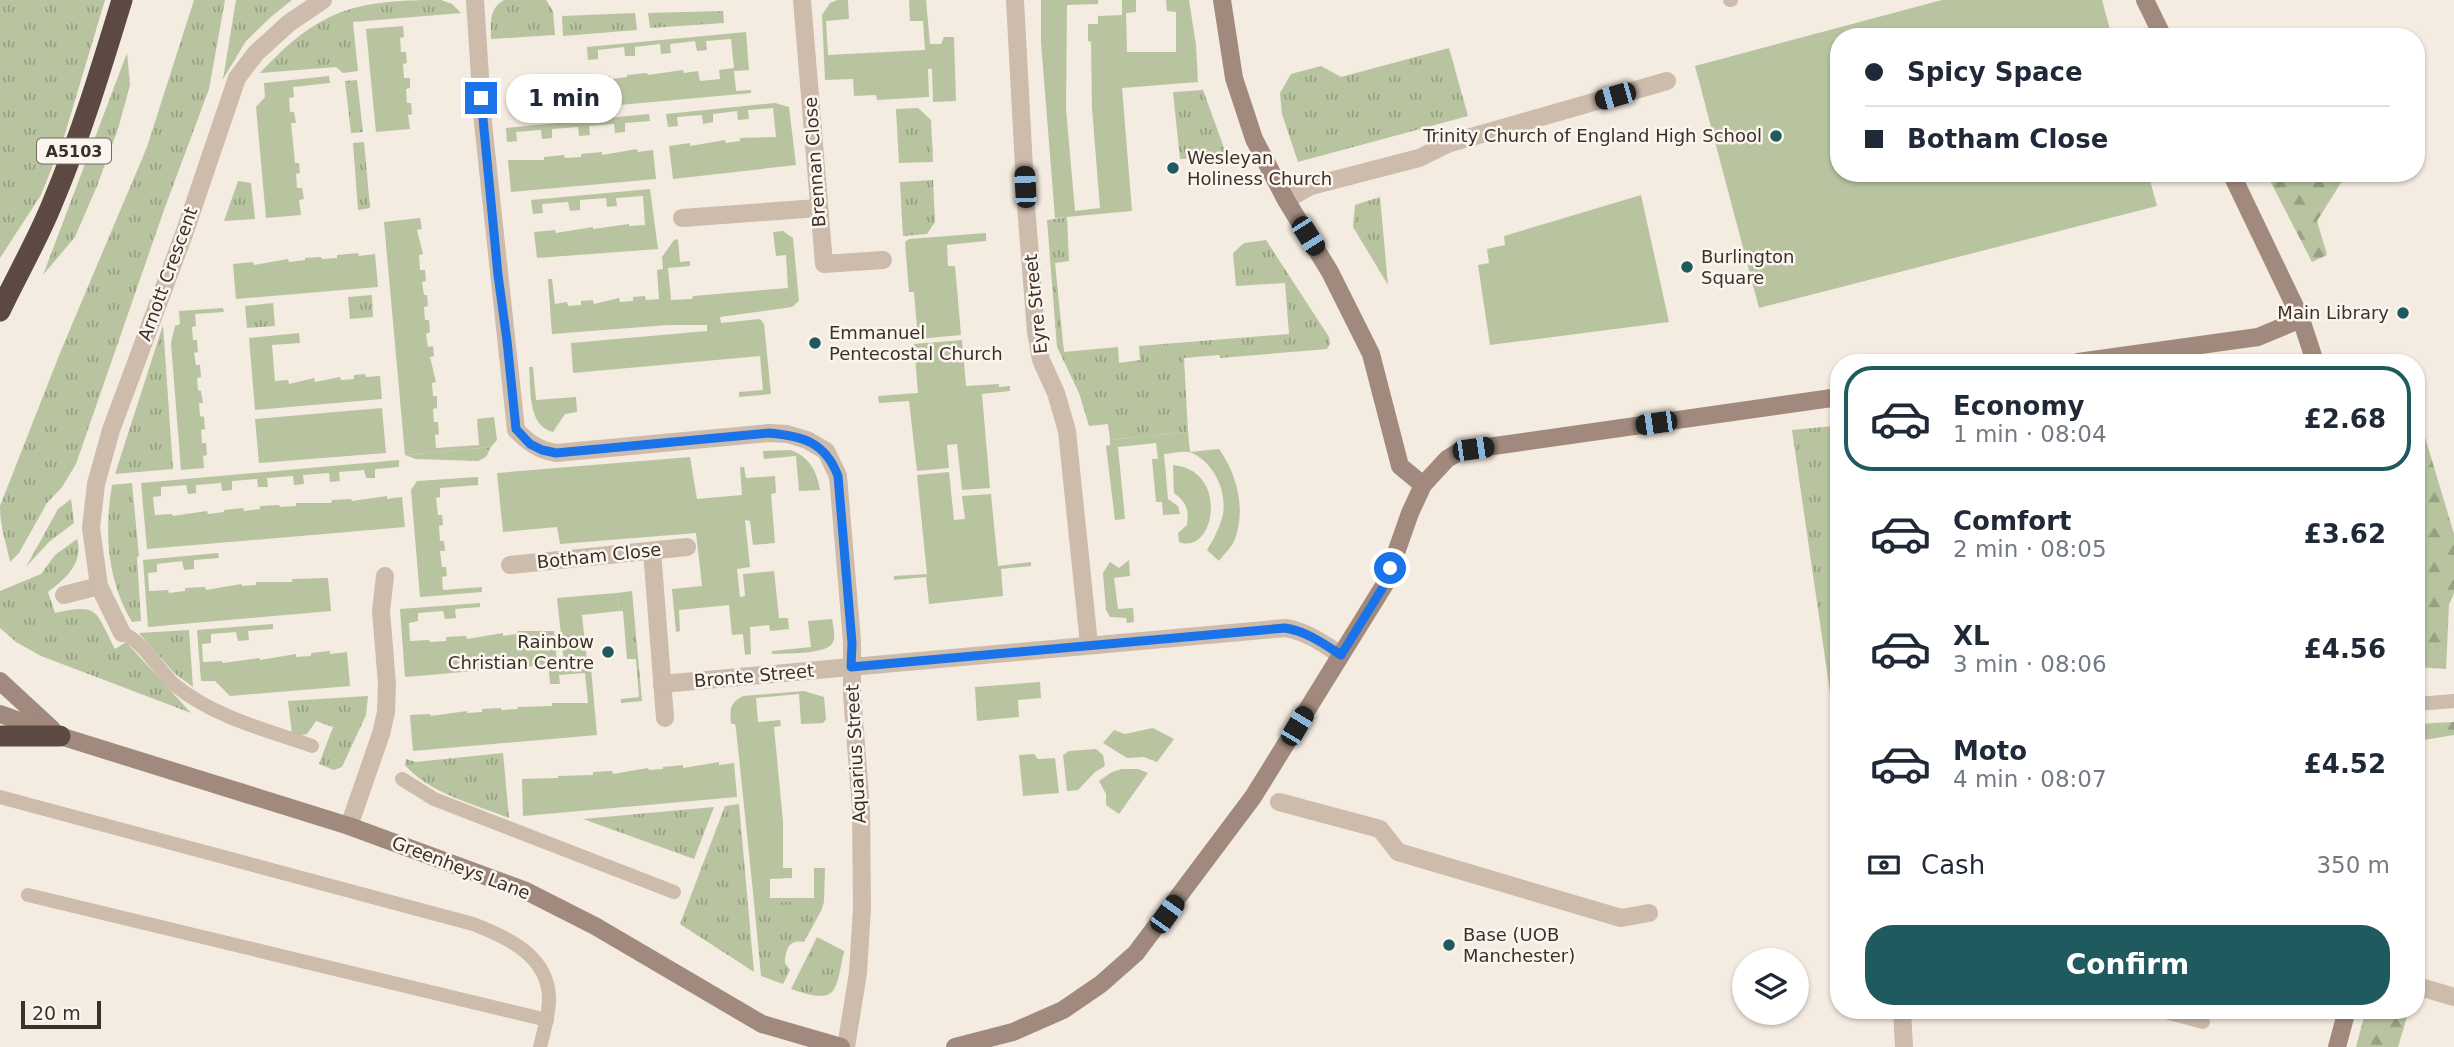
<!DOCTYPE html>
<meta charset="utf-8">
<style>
body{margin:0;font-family:"DejaVu Sans",sans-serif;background:#f6f6f7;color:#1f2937;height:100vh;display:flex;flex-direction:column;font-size:26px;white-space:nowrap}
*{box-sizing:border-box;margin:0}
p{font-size:23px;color:#747a83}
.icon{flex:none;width:38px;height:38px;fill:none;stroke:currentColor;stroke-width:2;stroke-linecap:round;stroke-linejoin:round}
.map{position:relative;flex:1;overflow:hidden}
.panel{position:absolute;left:1830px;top:354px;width:595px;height:665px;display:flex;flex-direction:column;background:#fff;border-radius:28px;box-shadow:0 2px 5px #0004}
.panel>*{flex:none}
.banner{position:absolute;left:1830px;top:28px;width:595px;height:154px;border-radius:28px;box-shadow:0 2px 5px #0004;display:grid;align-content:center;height:154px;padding:0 35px;background:#fff}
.tools{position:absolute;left:1732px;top:948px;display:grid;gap:14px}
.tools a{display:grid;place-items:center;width:77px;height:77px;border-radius:50%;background:#fff;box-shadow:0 2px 5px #0004;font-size:35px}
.scale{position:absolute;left:21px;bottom:18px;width:80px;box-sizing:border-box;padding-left:7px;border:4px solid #3b302b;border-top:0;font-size:19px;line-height:24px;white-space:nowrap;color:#3b302b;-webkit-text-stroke:5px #fbf5ee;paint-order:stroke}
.end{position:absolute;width:32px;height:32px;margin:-16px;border:9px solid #1a73e8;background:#fff;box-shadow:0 0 0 4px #fff}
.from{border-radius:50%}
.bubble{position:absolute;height:49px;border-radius:24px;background:#fff;box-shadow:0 2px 5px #0004;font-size:23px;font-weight:600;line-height:49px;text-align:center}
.car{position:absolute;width:21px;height:42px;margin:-21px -10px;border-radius:9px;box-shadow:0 0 5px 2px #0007;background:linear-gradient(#222 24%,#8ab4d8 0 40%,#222 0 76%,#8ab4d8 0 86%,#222 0)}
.banner b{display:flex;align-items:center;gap:24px;height:66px;font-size:26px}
.banner b+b{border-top:2px solid #e0e1e3}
.banner i{width:18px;height:18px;background:#1f2937}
ul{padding:12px 0 0;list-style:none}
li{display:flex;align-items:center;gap:21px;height:105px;margin:0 14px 10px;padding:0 21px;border:4px solid transparent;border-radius:28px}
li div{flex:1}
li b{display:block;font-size:26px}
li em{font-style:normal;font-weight:600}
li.active{border-color:#1f5a5e}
li>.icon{width:63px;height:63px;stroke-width:1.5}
.pay{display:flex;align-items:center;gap:18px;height:77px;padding:0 35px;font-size:26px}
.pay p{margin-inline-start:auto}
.button{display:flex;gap:14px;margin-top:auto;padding:14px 35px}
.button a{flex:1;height:80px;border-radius:28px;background:#1f5a5e;color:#fff;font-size:28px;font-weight:600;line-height:80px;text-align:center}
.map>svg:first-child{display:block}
</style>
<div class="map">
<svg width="2454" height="1047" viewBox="0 0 2454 1047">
<defs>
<pattern id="grass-tufts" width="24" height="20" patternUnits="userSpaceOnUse" patternTransform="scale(1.75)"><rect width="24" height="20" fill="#b8c4a0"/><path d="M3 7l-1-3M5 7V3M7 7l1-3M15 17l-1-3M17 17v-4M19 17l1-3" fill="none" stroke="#97a083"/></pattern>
<pattern id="forest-firs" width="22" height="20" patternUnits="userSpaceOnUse" patternTransform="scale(1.75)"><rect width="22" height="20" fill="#b8c4a0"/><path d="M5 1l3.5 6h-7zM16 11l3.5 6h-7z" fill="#97a083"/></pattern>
</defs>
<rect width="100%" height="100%" fill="#f4ebe1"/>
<g fill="url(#grass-tufts)">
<polygon points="0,0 105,0 64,137 41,195 0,258"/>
<path d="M194,0H225L209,89L164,210L76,464L62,487L47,503L19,553L10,562C6,541 0,528 0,506L60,353L147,147Z"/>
<polygon points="236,0 292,0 272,16 246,41 223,79"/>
<path d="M441,0L452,4L461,13L353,22L358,71L343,73L336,67L260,73C320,9 354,0 441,0Z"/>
<path d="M504,0H546L553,11L555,35L491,39C491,24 488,9 504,0Z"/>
<polygon points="723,11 724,23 650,28 648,13"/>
<polygon points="635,13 637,30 563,36 562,16"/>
<polygon points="1449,48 1468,116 1298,162 1282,114 1280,93 1291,74 1321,66 1341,77"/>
<polygon points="127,53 130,85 118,129 97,186 75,237 43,275"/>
<polygon points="357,80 363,132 351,133 345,81"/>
<polygon points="1203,90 1227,156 1180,159 1173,92"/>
<polygon points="918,108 931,120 933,162 899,163 896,109"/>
<polygon points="364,142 370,208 358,210 353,143"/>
<polygon points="933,180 935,222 927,234 903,236 900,182"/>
<polygon points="238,181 251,183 255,219 224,221"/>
<polygon points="1380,197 1388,285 1353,227 1355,205"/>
<polygon points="1067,217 1069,261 1055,263 1064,352 1118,347 1119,363 1140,360 1139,346 1289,334 1285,283 1236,286 1233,253 1244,243 1266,240 1329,337 1330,344 1327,349 1220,358 1219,355 1184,358 1188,432 1110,440 1108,424 1089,426 1079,393 1057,347 1047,220"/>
<polygon points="372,295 373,317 350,319 348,297"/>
<polygon points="273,303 275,326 247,328 245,306"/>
<polygon points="163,325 173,469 115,474"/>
<polygon points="1835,426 1839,427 1839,718 1833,713 1792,430"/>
<polygon points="491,447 486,457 478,461 416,459 405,455"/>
<path d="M132,483L139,556L137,557L141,621L132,622C107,580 104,532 112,485Z"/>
<polygon points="71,499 74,523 50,541 26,567 58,509"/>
<path d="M77,539C84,563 66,578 48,592L55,613C100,603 95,611 115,649L126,642L191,713L41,656L16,642L0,628V591L41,574L55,555Z"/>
<polygon points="632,591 642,701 621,703 621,699 639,697 636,659 627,659 623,611 619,611 617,593"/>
<polygon points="189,630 193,687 174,673 139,633"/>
<polygon points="368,696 366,715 342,767 334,770 319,764 333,727 316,721 307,734 298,736 292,734 288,701"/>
<path d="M503,753L509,818C475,804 430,794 405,765L406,759L416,762Z"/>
<polygon points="739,804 754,972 680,924 725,806"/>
<polygon points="714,807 694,859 583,819"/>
<path d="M754,902H809L821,911L804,942C789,939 785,950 785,963L790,970L783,984L761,976Z"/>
<path d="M817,937L844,951C835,994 838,1005 791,989Z"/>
</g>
<g fill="url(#forest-firs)">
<polygon points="2266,173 2347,173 2317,221 2327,255 2312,262"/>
<polygon points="2422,427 2454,534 2454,593 2449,605 2446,669 2417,667 2417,428"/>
<polygon points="2454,722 2454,735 2417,741 2417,724"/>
<polygon points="2372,1010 2409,1010 2398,1047 2356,1047 2365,1013"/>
</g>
<g fill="#b8c4a0">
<polygon points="837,0 848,0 849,19 826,21 828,55 925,50 923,21 910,21 909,0 926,0 930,44 941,44 944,37 954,37 956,101 933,102 932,69 928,69 929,97 877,100 876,95 854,96 853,79 825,80 822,15 830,3"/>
<polygon points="1041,0 1098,0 1098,4 1067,5 1066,109 1075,211 1100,208 1092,108 1091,42 1088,41 1088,24 1098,24 1098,16 1122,15 1122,0 1136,0 1136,12 1126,13 1127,52 1176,52 1176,12 1167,11 1166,0 1189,0 1196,45 1198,82 1122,88 1132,211 1055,218 1041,42"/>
<polygon points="1942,0 2102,0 2112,37 1839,37 1839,173 2148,173 2157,206 1759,308 1695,66"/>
<polygon points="403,26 404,37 400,38 401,52 406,52 407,63 403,64 404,78 410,78 410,88 406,89 407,103 411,103 412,114 408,115 410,129 376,132 366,29"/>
<polygon points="746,32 749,70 734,71 736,91 751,90 751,93 521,114 519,84 554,84 554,81 575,79 575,82 610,76 611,79 627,77 627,75 647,73 648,75 683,70 684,73 698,71 700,81 720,79 719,70 734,68 731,39 706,41 707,50 697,51 695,41 670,44 671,53 661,54 660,44 635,47 635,56 625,56 624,47 598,50 598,59 588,60 587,47"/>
<polygon points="329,76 330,83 293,87 294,97 289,98 290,112 294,112 296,123 291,123 295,163 299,163 300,173 296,174 297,188 302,188 304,199 299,200 301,215 266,218 256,107 265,97 264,83"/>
<polygon points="775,103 789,107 796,165 673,179 669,146 690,143 690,146 725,140 726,143 740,141 740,138 776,137 773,108 748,110 749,119 738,120 737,111 713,114 713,122 703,124 702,115 677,117 678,126 668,127 666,114"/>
<polygon points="649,114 650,121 625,123 625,132 615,133 614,124 589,126 590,135 579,136 578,127 552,129 552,138 542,139 541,130 516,132 517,141 507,142 506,128"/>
<polygon points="637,149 638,152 653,150 656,179 511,192 508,160 544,160 544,157 564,155 565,158 581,157 581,154 602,152 602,155"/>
<polygon points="650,189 658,249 537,258 534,232 555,230 556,233 593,227 593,229 629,224 629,226 645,225 643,196 616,198 617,206 607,207 606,198 580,200 580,210 570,211 568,202 542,204 543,213 533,214 531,200"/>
<polygon points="1641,195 1669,322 1490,345 1478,265 1489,263 1487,249 1505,245 1504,236"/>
<polygon points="420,218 422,229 417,230 423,254 419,255 420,270 425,270 426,281 422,282 424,295 427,295 428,306 424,307 425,320 429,320 430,332 426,334 428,347 433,346 434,356 430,357 436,382 432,383 433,396 437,396 437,408 433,409 434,422 438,422 439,434 435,435 436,448 479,445 477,419 494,417 497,440 491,447 405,455 384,222"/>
<polygon points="783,231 793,238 799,301 792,307 720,317 721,323 760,319 764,324 771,394 739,397 739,392 763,390 760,356 573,373 571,343 707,331 707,325 668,325 552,334 548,279 552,279 555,304 567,302 568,306 581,305 581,301 593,300 594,304 619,298 620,302 633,301 633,297 645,296 646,300 659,299 657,270 663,269 662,257 674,240 678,239 680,262 690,261 690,266 668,268 671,300 692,299 693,296 788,288 786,255 776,256 773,232"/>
<polygon points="986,233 986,241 947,245 948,266 955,266 961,335 918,339 914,292 909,292 905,242 909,239"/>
<polygon points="358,253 359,256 375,254 378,287 236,299 233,264 253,262 254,265 288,259 289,262 305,260 305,258 321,257 322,259 337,258 337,255"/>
<polygon points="223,308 224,312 195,314 196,326 192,327 193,340 197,340 198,352 194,353 196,365 200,365 201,377 197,378 198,390 201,391 203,403 199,403 200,416 204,417 205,429 201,430 202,443 206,443 207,455 203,456 204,468 181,470 171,343 175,326 180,324 179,311"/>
<polygon points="299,333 300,343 272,345 275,381 288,380 289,384 314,378 315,382 340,377 341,380 354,379 354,375 365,374 366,377 380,376 382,399 255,410 249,338"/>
<polygon points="962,340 966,386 999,384 999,387 1010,386 1010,391 982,394 990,488 962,490 957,444 947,445 949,468 917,471 909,401 879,403 878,396 918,393 914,344"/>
<path d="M529,367H533L536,400L576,397L577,412L565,414L553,432C527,426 531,388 529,367Z"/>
<polygon points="382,408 386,453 259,463 255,419"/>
<path d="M1188,432L1190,452L1219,449C1237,474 1246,509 1235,539C1232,547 1224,554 1219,561L1207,550C1214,539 1220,527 1223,514C1227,491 1214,463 1192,453C1185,450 1172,453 1164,454L1168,499L1178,506L1180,514L1163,515L1162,502H1156L1152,459H1158L1156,443L1118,447L1125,519L1115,520L1106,446L1110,445V440Z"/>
<path d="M791,450C809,457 817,471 820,490L799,491L796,456L764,459L763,451Z"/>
<polygon points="690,457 697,499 742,495 740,467 744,467 746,478 775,476 776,493 771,494 775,543 753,545 750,521 745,520 750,567 737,569 740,597 745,596 743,574 774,571 779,618 788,618 789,629 770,631 769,625 750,627 751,654 745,655 743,634 732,635 729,605 679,610 680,631 676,632 672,589 702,586 696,533 560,544 557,527 503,532 497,473"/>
<polygon points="399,460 399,467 375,469 375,478 366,478 364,470 339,472 340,481 330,482 329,473 303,475 304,484 294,485 293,476 267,478 268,487 258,487 257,479 232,481 232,490 222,491 221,483 196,485 196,493 188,494 186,485 161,487 161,496 153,497 155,515 172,514 173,516 207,511 208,514 224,512 224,510 243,508 244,511 260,509 260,506 279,505 280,507 296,506 296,503 331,503 332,500 351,499 352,501 387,496 387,499 402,497 405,527 147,549 141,483"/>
<path d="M1173,465C1230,470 1215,556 1179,542L1178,533L1187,525C1189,509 1187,503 1174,493Z"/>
<polygon points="949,472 954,520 965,519 962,496 991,494 998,566 1031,562 1031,566 1001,569 1003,596 929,604 926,577 894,580 894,576 927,574 917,475"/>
<polygon points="478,477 478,485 440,488 440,497 436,498 438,515 442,515 443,525 439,526 440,541 444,541 445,551 440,551 442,567 446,567 447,576 442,577 443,590 482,587 482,592 420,597 411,490 417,481"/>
<polygon points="218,553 219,558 194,560 194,569 184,570 182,561 157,564 157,572 148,573 149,591 168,590 169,593 185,591 185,588 205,587 206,590 241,584 242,586 256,585 256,582 292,582 292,579 328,578 331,611 148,627 143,560"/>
<polygon points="1129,560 1130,576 1114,578 1118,609 1133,608 1134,622 1127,623 1126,618 1110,617 1106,610 1103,573 1110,562 1119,568"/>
<polygon points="617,593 619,611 582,615 587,661 564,663 557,598"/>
<polygon points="480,603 480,607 455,609 456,618 445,619 443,611 418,613 418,621 409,623 410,641 429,640 430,642 446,641 446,637 466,636 467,639 503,633 503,636 517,634 518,631 554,631 557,664 405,677 400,609"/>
<path d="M832,619C833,626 836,636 833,642C828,655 785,653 772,654V651L811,647L808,621Z"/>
<polygon points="273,624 273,629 248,631 249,640 238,641 236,632 211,634 211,643 202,644 203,662 222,661 223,663 259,658 260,660 296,654 296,657 311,656 311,653 330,651 330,654 347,652 350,686 230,696 215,681 201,681 197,630"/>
<polygon points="591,668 597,735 413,751 410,715 430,714 431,716 467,711 467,713 482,712 482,709 501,708 501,710 517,709 518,707 552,706 552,703 588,703 585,673 559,675 560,684 550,684 549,671"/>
<polygon points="1040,682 1041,698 1018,700 1019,717 977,721 975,687"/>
<path d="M804,691L824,697L826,719L823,723L801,724L799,694L756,698L758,722L780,720L781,726L774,727L783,822V868H792V878L770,879V898H814V868H825L824,902L821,911L808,902H754L736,729L735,724H731C730,710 729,703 743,696Z"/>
<polygon points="1153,728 1174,739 1157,762 1144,757 1127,758 1103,743 1114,730 1125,734"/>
<polygon points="1096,749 1103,755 1105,766 1095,772 1078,790 1067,791 1063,755 1069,751"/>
<polygon points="1034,754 1038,759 1055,758 1059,793 1023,796 1019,755"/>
<polygon points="719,762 719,765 734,763 737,797 523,816 522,779 558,778 558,776 593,775 593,772 612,771 613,774 648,768 649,770 663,769 663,767 683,765 683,768"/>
<polygon points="1122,769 1138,769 1148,773 1119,814 1106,805 1106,794 1099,781 1112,772"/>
</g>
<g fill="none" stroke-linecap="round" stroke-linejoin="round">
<g stroke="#cdbbac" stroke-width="14">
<polyline points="1730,0 1731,0"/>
<path d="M122,633C145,642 158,671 176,686C214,717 267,730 312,746"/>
<polyline points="2417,704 2454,701"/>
<polyline points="402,779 434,799 674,892"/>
<path d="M0,797L473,924C507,937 549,956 549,999C549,1015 544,1031 540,1047"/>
<polyline points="1837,827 1839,828"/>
<polyline points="28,895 547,1020"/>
<polyline points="2158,1010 2203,1022"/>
</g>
<g stroke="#cdbbac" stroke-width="18">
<path d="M475,0L483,123L516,430C528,442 538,450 556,453L769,433L787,434L807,440L826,451L838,476L852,641V694L861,808L862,908L858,973L846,1047"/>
<polyline points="802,0 824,264 883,260"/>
<polyline points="1015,0 1026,205 1036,332 1041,360 1056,393 1067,431 1089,644"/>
<polyline points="1286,200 1311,186 1419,158 1450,143 1667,81"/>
<polyline points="682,218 818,208"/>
<polyline points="652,551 665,718"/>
<polyline points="510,565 687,547"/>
<polyline points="64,595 99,586"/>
<polyline points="122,633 99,586 91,528 96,484 111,430 184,234 237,78 256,53 289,23 323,0"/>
<path d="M662,684L1285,628C1306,631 1324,644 1341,655"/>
<polyline points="1279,802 1380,829 1398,852 1621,918 1649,913"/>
<polyline points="349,826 381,734 386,712 387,684 381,611 385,576"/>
<polyline points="2417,986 2454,997"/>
<polyline points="1902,1010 1904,1047"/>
</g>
<g stroke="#a18a7d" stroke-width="18">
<polyline points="1222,0 1234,78 1254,139 1286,200 1330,272 1371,354 1400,466 1423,485"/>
<polyline points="2145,0 2163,37"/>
<polyline points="2231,173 2301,319 2315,362"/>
<polyline points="2078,362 2258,337 2301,319"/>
<polyline points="0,681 52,729"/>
<polyline points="0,714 60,736 349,826 526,891 595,926 762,1024 841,1047"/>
<polyline points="955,1047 1013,1032 1063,1010 1101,984 1136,953 1253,797 1385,584 1410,513 1423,485 1447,459 1457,453 1473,449 1839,397"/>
<polyline points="2337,1047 2347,1010"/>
</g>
<g stroke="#5c4a42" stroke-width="21">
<path d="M0,311C17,275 37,241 52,204C80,138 101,69 122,0"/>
<polyline points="0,736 60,736"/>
</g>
</g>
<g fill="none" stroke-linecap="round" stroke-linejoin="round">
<path stroke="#1a73e8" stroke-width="9" d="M481,98L498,275L507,341L516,429L530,444L542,450L556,453L769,433C803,436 825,442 838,476L852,643L851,667L1285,628C1306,631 1324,644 1341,655L1385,584L1390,568"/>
</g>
<g fill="#1f5a5e" stroke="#fbf5ee" stroke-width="2.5">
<circle cx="1776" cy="136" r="7"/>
<circle cx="1173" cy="168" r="7"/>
<circle cx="1687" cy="267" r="7"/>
<circle cx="2403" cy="313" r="7"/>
<circle cx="815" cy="343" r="7"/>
<circle cx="608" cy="652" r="7"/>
<circle cx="1449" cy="945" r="7"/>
</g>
<g text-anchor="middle" stroke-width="5" stroke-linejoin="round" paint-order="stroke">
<rect fill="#fbf5ee" stroke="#756b66" stroke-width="2" x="37" y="138.5" width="74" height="25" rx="5"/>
<g font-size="16" font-weight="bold" fill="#3b302b">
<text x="74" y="157">A5103</text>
</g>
<g font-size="18" fill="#3b302b" stroke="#fbf5ee" text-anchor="start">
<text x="1762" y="142" text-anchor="end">Trinity Church of England High School</text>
<text x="1187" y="164">Wesleyan<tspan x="1187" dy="21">Holiness Church</tspan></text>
<text x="1701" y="263">Burlington<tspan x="1701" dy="21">Square</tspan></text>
<text x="2389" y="319" text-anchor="end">Main Library</text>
<text x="829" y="339">Emmanuel<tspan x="829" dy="21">Pentecostal Church</tspan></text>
<text x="594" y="648" text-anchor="end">Rainbow<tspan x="594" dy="21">Christian Centre</tspan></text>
<text x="1463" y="941">Base (UOB<tspan x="1463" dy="21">Manchester)</tspan></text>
</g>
<g font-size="18" fill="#3b302b" stroke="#fbf5ee">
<text transform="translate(815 162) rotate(-94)" y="6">Brennan Close</text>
<text transform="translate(168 274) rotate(-70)" y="6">Arnott Crescent</text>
<text transform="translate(1036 304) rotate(-96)" y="6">Eyre Street</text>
<text transform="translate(599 556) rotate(-6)" y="6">Botham Close</text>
<text transform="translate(754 676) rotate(-5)" y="6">Bronte Street</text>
<text transform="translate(856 754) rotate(-93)" y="6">Aquarius Street</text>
<text transform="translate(461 868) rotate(21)" y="6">Greenheys Lane</text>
</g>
</g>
</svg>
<div class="tools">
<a><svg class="icon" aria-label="layers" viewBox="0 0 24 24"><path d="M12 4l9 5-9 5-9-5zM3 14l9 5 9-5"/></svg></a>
</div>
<div class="scale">20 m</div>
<i class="end from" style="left:1390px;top:568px"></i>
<i class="end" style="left:481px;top:98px"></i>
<div class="bubble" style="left:506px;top:74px;width:116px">1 min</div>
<i class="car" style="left:1615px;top:96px;rotate:254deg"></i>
<i class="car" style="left:1025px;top:187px;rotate:357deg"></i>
<i class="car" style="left:1308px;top:236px;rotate:148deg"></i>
<i class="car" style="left:1656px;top:423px;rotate:262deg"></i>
<i class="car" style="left:1473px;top:449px;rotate:82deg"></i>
<i class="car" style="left:1297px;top:726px;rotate:31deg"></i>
<i class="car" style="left:1167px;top:914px;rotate:36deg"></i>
<div class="banner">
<b><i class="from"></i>Spicy Space</b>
<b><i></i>Botham Close</b>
</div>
<section class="panel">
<ul>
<li class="active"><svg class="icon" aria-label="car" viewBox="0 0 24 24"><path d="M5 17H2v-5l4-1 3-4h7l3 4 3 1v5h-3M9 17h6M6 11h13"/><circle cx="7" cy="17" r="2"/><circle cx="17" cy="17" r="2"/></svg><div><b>Economy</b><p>1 min · 08:04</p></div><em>£2.68</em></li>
<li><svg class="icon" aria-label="car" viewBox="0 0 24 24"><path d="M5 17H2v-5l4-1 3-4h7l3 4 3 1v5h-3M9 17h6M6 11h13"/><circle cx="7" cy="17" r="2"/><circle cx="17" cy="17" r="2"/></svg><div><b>Comfort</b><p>2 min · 08:05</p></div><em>£3.62</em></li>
<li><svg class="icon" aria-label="car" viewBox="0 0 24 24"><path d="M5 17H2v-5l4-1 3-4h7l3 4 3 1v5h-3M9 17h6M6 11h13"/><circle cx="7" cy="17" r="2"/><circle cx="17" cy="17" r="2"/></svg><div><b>XL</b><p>3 min · 08:06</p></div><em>£4.56</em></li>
<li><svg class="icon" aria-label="car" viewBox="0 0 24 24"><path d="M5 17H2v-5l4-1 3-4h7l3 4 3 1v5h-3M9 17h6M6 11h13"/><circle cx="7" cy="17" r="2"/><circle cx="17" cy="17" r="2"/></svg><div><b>Moto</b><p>4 min · 08:07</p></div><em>£4.52</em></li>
</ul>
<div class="pay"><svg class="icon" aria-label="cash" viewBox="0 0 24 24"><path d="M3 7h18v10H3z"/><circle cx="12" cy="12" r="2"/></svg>Cash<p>350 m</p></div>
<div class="button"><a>Confirm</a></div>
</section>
</div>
